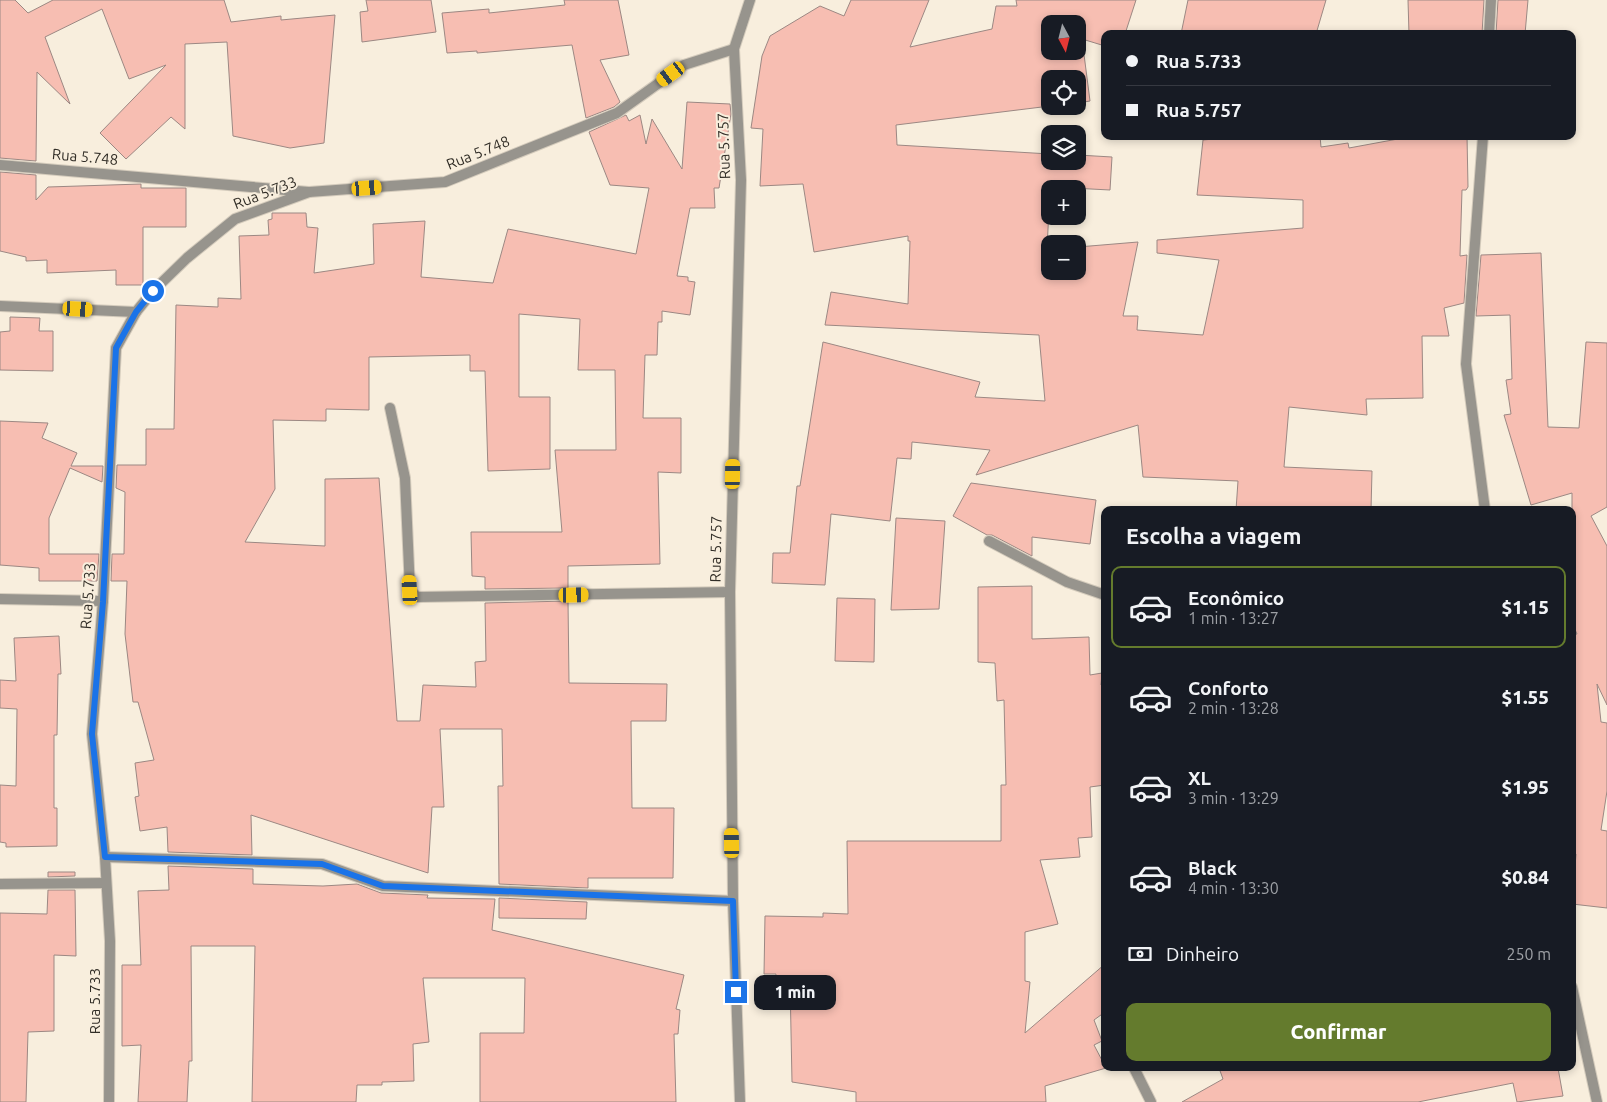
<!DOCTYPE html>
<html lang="pt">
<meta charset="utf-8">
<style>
body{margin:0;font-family:Ubuntu,sans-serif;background:#20242c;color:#f1f3f6;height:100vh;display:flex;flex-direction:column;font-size:19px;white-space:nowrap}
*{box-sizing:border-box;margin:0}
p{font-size:16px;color:#9ea1a6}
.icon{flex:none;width:28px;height:28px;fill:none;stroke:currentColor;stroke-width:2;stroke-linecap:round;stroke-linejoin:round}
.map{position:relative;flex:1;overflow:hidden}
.sheet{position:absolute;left:1101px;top:506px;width:475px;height:565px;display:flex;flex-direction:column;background:#171b24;border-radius:10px;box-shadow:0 2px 8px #0003}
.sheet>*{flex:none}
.hud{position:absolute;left:1101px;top:30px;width:475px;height:110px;border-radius:10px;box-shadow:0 2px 8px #0003;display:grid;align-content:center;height:110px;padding:0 25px;background:#171b24}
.needle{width:32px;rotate:173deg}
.tools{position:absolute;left:1041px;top:15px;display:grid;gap:10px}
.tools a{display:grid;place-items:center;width:45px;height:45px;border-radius:10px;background:#171b24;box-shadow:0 2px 8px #0003;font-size:25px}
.end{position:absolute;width:22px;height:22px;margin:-11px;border:6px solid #1a73e8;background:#fff;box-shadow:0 0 0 2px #fff}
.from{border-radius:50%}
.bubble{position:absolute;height:35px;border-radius:10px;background:#171b24;box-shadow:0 2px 8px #0003;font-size:16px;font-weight:800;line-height:35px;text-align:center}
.car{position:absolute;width:15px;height:30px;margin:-15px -8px;border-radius:6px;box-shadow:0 0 4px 1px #0007;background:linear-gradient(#f5c518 24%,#345 0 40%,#f5c518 0 76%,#345 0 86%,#f5c518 0)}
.hud b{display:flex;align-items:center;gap:18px;height:48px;font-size:19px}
.hud b+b{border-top:1px solid #363941}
.hud i{width:12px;height:12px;background:#f1f3f6}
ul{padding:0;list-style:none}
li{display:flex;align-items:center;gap:15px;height:82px;margin:0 10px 8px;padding:0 15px;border:2px solid transparent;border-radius:10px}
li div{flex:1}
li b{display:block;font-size:19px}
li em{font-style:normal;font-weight:800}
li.active{border-color:#647b2d}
li>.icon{width:45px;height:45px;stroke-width:1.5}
h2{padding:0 25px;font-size:22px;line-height:60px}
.pay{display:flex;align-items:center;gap:12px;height:55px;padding:0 25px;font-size:19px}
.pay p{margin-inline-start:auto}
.cta{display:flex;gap:10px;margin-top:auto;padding:10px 25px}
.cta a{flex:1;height:58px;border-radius:10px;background:#647b2d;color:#fff;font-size:20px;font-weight:800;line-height:58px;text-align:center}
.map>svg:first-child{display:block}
</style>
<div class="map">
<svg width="1607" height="1102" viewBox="0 0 1607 1102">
<rect width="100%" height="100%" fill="#f8eedd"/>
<g fill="#f7beb2" stroke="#9c8883" fill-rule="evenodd">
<polygon points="0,0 15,0 28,13 53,0 224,0 231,22 281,16 281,20 335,15 324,143 290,148 233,136 227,42 185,44 185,129 171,117 126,159 100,133 166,65 129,79 102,9 45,37 70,104 37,72 36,161 0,158"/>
<polygon points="366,0 431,0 436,32 362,42 360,12 368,11"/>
<polygon points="564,0 618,0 629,55 600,60 620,102 614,107 586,118 572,45 477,53 477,51 447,53 442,13 489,9 489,13 565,5"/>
<path d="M851,0H929L910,47L992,29L996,6H1017L1016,0H1136L1125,34H1105V46L1082,39L1090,101L1078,103V79H1050V106L896,125L897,145L1050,154V161H1078V155L1112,157L1110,190L1053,187L1050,189L1047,249H1050V271H1078V247L1138,242L1123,316H1138L1137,330L1203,335L1219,260L1157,253V240L1303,228V200L1197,195L1203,140L1244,136H1320L1321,147L1348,143L1349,148L1414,136H1467L1468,187L1466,190H1462L1460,256L1467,255L1464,303L1444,308L1449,336H1422L1423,398L1366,399L1367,415L1289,407L1284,467L1372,471L1371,510H1236L1238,481L1143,477L1138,425L976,475L990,450L912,442L911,459L897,458L890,521L831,514L825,585L772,583L773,553H790L797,486H800L823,342L980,382L975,397L1045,401L1039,335L825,325L831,292L908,304L910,241H908V236L814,252L803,184L760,186L763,129L751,128L762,56L770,36L820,6L844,16ZM1050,24H1078V51H1050Z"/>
<polygon points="1188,0 1326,0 1316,34 1181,34"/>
<polygon points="1408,0 1484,0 1482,34 1409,34"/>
<polygon points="1498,0 1528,0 1525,34 1496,34"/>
<polygon points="687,102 730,104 731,114 719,188 714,188 715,208 690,208 677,276 688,277 688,281 695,282 690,315 662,311 662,322 658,322 657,355 645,355 643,418 681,418 681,473 658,472 660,564 568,566 568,588 485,589 485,577 472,576 471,532 562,532 555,450 616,450 615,370 578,370 580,319 519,314 519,397 550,397 550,469 488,471 485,371 470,371 470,355 369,357 369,410 326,409 326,421 273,420 275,489 245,542 325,546 325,479 379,478 397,721 420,721 423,685 476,687 475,662 486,661 485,603 568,601 569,683 667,684 666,721 631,721 632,808 674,808 673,878 588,878 588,888 499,884 498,786 503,786 502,729 440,729 444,807 432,807 428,873 251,815 252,855 168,852 167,827 140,831 135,797 139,796 135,763 154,760 138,702 133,702 125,634 127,581 111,581 112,554 124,554 125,492 116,488 117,465 146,465 146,429 174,429 176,305 218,307 218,298 241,299 239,236 269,235 268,220 272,219 272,213 306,213 307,227 318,228 314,273 374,264 373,224 425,221 421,277 493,283 508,229 636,254 649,188 610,185 589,132 626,115 629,121 640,115 646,144 652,119 682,169"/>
<polygon points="0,172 36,175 36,200 48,187 141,184 141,188 186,188 186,227 143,227 143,285 116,285 116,270 47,273 47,260 26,261 26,257 0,251"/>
<polygon points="1541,253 1548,427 1579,428 1586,342 1607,343 1607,507 1591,516 1607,546 1607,705 1597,684 1601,722 1607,723 1607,791 1601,830 1607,831 1607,908 1572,904 1576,854 1572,854 1572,635 1577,634 1572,623 1572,493 1531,505 1504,415 1511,414 1506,380 1512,379 1510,315 1476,316 1481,255"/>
<polygon points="10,317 40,318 39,331 53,331 53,371 0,370 0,332 10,331"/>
<polygon points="0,421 48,423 42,438 77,453 71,466 103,466 102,482 70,468 49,518 49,554 99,554 97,581 39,581 39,568 0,565"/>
<polygon points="971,483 1096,500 1090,544 1032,537 1032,556 992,535 987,535 953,516"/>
<polygon points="896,518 945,521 939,609 891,610"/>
<polygon points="1032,586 1032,639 1089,637 1090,675 1102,673 1101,685 1105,686 1105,785 1090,787 1092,837 1078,838 1080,857 1040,860 1058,924 1025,932 1025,981 1030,982 1025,1033 1105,964 1105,1012 1094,1020 1102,1041 1094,1045 1106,1068 1045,1086 1046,1102 856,1102 856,1092 792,1082 790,981 775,980 776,974 764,974 765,916 823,917 823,913 848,914 847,841 1001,841 1001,785 1006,785 1004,700 997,701 995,663 978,662 978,587"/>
<polygon points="837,598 875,599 874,662 835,661"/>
<polygon points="59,636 61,674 58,674 57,735 54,735 54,808 57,808 57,846 6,847 6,843 0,842 0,785 16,786 17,709 0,708 0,680 16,681 14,638"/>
<polygon points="168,866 253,869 253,884 323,886 357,884 381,893 428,895 427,898 495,899 492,930 684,975 676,1009 680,1010 678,1034 674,1034 676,1102 480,1102 480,1033 524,1033 525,978 423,978 429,1042 413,1044 414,1081 382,1082 382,1085 357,1085 356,1102 252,1102 255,946 191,946 192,1061 189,1061 187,1102 138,1102 141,1045 122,1046 122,965 141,965 138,891 169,890"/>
<polygon points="48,872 75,872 75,876 48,877"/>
<polygon points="48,890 75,890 76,956 54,955 54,1031 28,1032 26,1102 0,1102 0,913 47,914"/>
<polygon points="499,898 587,902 586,919 499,918"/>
<polygon points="1219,1068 1558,1068 1563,1096 1517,1102 1513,1083 1418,1102 1182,1102 1223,1079"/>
</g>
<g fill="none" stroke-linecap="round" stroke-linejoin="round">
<defs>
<g id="minor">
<polyline points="1489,34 1491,0"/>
<polyline points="1483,136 1466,364 1485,510"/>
<polyline points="0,165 309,192 445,182 617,113 684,65 734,49"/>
<polyline points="0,306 136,312"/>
<polyline points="390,408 405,478 410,590 417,597 730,592"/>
<polyline points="989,541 1067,582 1105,595"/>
<polyline points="0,599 103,601"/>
<polyline points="105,857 322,864 383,886 733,901"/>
<polyline points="0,884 106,883"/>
<polyline points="1572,987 1597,1102"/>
<polyline points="1134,1068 1151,1102"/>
<polyline points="109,1102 110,941 105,857 92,734 103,601 116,348 136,312 153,291 187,258 235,219 309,192"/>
<polyline points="740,1102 733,901 730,592 741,180 734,49 750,0"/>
</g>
</defs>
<use href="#minor" stroke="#d4cbbc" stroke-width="12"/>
<use href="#minor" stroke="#97948d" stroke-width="10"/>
</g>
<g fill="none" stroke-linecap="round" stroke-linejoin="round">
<polyline stroke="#1a73e8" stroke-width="6" points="153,291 136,312 116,348 103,602 92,734 105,857 322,864 383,886 733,901 736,992"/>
</g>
<g text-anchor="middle" stroke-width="4" stroke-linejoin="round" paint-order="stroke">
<g font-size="15" fill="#312d26" stroke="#f8eedd">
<text transform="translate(724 146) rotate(-92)" y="5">Rua 5.757</text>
<text transform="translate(478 153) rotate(-22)" y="5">Rua 5.748</text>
<text transform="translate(85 157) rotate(5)" y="5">Rua 5.748</text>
<text transform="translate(265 193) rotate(-21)" y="5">Rua 5.733</text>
<text transform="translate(716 549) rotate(-89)" y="5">Rua 5.757</text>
<text transform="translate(88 596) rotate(-86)" y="5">Rua 5.733</text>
<text transform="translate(95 1001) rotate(-90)" y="5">Rua 5.733</text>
</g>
</g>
</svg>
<div class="tools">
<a><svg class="needle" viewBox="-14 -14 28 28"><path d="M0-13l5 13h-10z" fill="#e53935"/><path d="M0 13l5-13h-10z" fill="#9ea1a6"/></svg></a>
<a><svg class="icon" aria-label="locate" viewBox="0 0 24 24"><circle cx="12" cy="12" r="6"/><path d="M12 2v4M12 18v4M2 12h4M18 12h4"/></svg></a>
<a><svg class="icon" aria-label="layers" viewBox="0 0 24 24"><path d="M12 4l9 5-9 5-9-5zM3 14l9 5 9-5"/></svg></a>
<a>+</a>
<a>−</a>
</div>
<i class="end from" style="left:153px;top:291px"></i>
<i class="end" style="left:736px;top:992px"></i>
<div class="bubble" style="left:754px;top:975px;width:82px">1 min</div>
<i class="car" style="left:671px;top:74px;rotate:234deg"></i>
<i class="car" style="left:367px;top:188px;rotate:86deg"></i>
<i class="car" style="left:78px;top:309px;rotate:93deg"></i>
<i class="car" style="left:733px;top:474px;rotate:1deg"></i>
<i class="car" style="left:410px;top:590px;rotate:357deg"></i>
<i class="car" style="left:574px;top:595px;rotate:89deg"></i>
<i class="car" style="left:732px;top:843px;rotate:359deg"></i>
<div class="hud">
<b><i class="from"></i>Rua 5.733</b>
<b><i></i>Rua 5.757</b>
</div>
<section class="sheet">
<h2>Escolha a viagem</h2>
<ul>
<li class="active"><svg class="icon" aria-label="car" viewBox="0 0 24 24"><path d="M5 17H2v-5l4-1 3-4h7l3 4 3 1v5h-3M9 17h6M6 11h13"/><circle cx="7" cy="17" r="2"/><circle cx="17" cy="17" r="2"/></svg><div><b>Econômico</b><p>1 min · 13:27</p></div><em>$1.15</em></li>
<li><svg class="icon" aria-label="car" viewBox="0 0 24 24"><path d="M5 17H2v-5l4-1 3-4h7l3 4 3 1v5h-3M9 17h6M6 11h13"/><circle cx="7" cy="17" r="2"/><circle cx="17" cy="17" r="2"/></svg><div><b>Conforto</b><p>2 min · 13:28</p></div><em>$1.55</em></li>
<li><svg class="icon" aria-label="car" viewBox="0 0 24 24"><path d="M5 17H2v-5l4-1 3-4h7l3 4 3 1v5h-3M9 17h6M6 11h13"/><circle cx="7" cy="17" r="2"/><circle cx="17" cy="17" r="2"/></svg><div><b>XL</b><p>3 min · 13:29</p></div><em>$1.95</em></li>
<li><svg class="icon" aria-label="car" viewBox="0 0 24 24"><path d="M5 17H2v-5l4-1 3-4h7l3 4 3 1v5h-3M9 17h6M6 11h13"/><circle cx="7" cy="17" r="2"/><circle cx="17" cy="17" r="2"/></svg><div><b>Black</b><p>4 min · 13:30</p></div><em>$0.84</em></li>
</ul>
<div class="pay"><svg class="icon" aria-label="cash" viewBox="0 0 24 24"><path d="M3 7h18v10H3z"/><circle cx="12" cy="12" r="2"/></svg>Dinheiro<p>250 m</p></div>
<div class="cta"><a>Confirmar</a></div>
</section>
</div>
